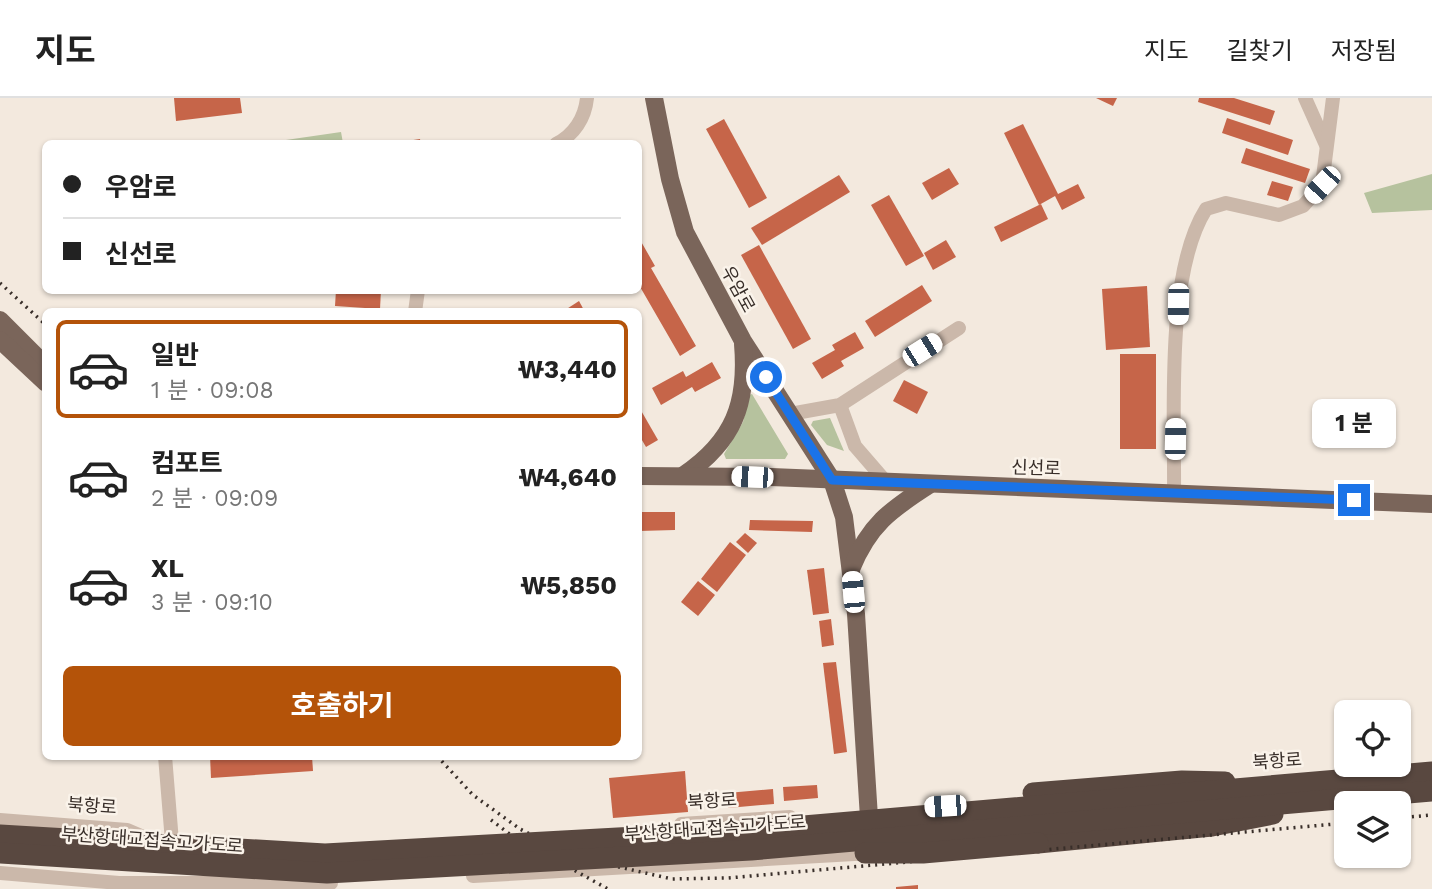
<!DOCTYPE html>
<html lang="ko">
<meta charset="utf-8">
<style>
body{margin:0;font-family:"Work Sans","Noto Sans KR",sans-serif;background:#f6f6f6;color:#222;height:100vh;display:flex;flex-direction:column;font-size:26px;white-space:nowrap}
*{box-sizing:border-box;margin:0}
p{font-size:23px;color:#767676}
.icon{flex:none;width:38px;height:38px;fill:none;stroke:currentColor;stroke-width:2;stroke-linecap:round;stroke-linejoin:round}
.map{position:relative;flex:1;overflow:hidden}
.side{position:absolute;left:42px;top:210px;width:600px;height:452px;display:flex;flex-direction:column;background:#fff;border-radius:10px;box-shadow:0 2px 5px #0004}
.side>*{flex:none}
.banner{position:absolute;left:42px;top:42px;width:600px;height:154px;border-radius:10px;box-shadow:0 2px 5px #0004;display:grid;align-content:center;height:154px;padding:0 21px;background:#fff}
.tools{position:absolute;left:1334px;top:602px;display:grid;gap:14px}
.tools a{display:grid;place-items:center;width:77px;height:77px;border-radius:10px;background:#fff;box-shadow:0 2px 5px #0004;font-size:35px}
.end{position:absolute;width:32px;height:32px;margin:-16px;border:9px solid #1a73e8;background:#fff;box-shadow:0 0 0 4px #fff}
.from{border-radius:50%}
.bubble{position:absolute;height:49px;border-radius:10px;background:#fff;box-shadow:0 2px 5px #0004;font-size:23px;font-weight:700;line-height:49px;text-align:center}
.car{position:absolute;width:21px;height:42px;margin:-21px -10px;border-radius:9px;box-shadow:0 0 5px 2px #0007;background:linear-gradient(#fff 24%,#345 0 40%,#fff 0 76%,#345 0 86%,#fff 0)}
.banner b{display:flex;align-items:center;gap:24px;height:66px;font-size:26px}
.banner b+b{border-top:2px solid #e0e0e0}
.banner i{width:18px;height:18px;background:#222}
ul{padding:12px 0 0;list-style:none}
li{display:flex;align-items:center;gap:21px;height:98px;margin:0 14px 10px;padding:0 7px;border:4px solid transparent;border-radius:10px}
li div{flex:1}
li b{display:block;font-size:26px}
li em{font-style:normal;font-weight:700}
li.current{border-color:#b45309}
li>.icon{width:63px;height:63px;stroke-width:1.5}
.primary-button{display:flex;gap:14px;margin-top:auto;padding:14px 21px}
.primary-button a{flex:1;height:80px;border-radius:10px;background:#b45309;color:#fff;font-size:28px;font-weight:700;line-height:80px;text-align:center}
header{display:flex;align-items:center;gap:42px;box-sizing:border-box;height:98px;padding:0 35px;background:#fff;border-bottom:2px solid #e0e0e0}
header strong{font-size:33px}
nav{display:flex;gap:38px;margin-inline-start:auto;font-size:24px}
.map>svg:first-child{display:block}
</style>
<header>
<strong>지도</strong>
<nav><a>지도</a><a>길찾기</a><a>저장됨</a></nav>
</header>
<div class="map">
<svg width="1432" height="791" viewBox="0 0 1432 791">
<rect width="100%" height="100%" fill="#f3e9de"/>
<g fill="#b6c29e">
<polygon points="341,34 343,45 279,45 279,43"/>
<polygon points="1432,76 1432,112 1372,115 1364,95"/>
<polygon points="752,296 788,356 785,361 726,361 724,356 743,324 749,297"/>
<polygon points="830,320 844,353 827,347 811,327 813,323"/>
</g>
<g fill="#c66549">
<polygon points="174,0 240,0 242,15 176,23"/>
<polygon points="1096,0 1117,0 1113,8"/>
<polygon points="1199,0 1234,0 1275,13 1270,27 1198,4"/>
<polygon points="1227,20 1293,42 1288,57 1222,35"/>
<polygon points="724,21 767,100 749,110 706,31"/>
<polygon points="1023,26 1058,96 1078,86 1085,100 1062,112 1055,98 1039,107 1004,35"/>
<polygon points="420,41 421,46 400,46 400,44"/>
<polygon points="1246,50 1310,71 1305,85 1241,65"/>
<polygon points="949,70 959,86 932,102 922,85"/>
<polygon points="839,77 850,94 762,147 751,130"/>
<polygon points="1272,83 1293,89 1288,103 1267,97"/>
<polygon points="889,97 924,158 906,168 871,107"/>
<polygon points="1041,106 1048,121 1001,144 994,129"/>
<polygon points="639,140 655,168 651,170 696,248 680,258 639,187"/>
<polygon points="946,142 956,159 933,172 924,155"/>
<polygon points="759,147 811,241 793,251 741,157"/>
<polygon points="922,187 932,203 875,239 865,223"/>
<polygon points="1147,188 1150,249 1106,252 1102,191"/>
<polygon points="336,192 381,192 380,211 335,208"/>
<polygon points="579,203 585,214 562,214"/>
<polygon points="855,234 864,250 841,263 844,268 822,281 812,265 835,252 832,247"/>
<rect x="1120" y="256" width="36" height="95"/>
<polygon points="712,264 721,280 695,294 692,289 661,307 652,290 683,273 686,279"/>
<polygon points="904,282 928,294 917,316 893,303"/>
<polygon points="639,309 658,342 646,349 639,337"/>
<polygon points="639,414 675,414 675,432 639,433"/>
<polygon points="750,422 813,423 812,434 749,432"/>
<polygon points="745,435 757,445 748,455 736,444"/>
<polygon points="730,444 746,457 717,494 701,481"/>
<polygon points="824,470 829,515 813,517 807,472"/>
<polygon points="698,483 715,497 698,518 681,504"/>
<polygon points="831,521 834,547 822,549 819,523"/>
<polygon points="836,564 847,654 834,656 823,565"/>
<polygon points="210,658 312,658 313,673 211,680"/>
<polygon points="685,673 688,714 613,720 609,680"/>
<polygon points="817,687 818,700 784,703 783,689"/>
<polygon points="773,691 774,706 728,710 727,695"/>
<polygon points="918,787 918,791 896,791 896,789"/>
</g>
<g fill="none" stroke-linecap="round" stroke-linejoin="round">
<g stroke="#cbb8aa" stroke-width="14">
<polyline points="1305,0 1326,47"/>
<path d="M556,46C574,37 585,20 587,0"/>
<polyline points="415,214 418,192"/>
<polyline points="840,307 855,348 887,385"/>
<polyline points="790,316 840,307 959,230"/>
<path d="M1174,395C1175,317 1165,176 1206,111L1226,105L1279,117L1303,108L1322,87L1333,0"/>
<polyline points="165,658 173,756"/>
<polyline points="0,722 127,732 148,741"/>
<polyline points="681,726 790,719"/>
<polyline points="0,775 119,785 331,785"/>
<polyline points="473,778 872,755"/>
</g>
<g stroke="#7a655a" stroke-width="18">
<polyline points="654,0 670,81 685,134 743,243 832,382 844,419 856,516 870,735"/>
<polyline points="0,222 46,268"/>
<polyline points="0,242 46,285"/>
<path d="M684,377C734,343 748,305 743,246"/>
<polyline points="639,378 771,379 1432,406"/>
<path d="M851,471C869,427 890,412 929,387"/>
</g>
<g stroke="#594840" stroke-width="21">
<polyline points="1033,695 1182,683 1225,684"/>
<polyline points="1038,745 1212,728 1273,716"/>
</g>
<g stroke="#382e29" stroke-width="3.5" stroke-dasharray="2 5" stroke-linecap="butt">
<polyline points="0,185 46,227"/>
<polyline points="437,658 473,697 520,731 575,759 672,781 728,780 1346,725"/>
<polyline points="1398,720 1432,717"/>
<polyline points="491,722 511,737 608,791"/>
</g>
<g stroke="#594840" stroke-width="21">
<polyline points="0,737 325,756 745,733 1432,674"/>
<polyline points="0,755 327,775 751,752 1432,693"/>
<polyline points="865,755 923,755 1038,745"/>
</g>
</g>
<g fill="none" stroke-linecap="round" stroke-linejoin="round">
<polyline stroke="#1a73e8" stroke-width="9" points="766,279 832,382 1354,402"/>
</g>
<g text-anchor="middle" stroke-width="5" stroke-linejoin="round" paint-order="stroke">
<g font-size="18" fill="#382e29" stroke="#faf3ea">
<text transform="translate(738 191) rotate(61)" y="6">우암로</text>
<text transform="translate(1036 370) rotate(2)" y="6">신선로</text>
<text transform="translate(1277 663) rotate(-4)" y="6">북항로</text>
<text transform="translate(712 703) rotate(-4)" y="6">북항로</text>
<text transform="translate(92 708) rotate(4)" y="6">북항로</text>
<text transform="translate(715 730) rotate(-4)" y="6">부산항대교접속고가도로</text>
<text transform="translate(152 742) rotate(4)" y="6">부산항대교접속고가도로</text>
</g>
</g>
</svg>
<div class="tools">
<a><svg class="icon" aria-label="locate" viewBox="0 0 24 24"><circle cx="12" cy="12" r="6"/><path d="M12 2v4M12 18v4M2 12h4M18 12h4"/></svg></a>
<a><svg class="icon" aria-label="layers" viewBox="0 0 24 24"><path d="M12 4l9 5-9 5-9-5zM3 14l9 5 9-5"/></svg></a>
</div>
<i class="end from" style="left:766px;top:279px"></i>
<i class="end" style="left:1354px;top:402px"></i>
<div class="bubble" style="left:1312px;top:301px;width:84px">1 분</div>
<i class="car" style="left:1322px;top:87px;rotate:223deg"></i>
<i class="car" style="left:1178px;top:206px;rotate:181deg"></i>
<i class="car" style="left:922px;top:252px;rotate:58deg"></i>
<i class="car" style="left:1175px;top:341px;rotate:1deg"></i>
<i class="car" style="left:752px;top:379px;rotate:272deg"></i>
<i class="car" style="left:853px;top:494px;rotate:355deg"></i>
<i class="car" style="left:945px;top:708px;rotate:266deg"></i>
<div class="banner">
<b><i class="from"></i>우암로</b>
<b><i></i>신선로</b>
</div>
<section class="side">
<ul>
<li class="current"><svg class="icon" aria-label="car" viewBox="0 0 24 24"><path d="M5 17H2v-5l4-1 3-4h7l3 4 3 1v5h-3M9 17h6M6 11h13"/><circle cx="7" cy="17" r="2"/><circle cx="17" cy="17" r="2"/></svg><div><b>일반</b><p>1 분 · 09:08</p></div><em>₩3,440</em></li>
<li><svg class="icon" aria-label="car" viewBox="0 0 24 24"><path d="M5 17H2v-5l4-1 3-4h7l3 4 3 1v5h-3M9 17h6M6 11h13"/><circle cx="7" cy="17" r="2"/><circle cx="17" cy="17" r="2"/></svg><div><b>컴포트</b><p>2 분 · 09:09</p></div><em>₩4,640</em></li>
<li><svg class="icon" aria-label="car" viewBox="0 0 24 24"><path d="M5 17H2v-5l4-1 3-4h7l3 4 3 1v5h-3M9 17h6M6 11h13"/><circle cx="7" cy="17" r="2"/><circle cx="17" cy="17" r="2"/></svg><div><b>XL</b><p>3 분 · 09:10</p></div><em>₩5,850</em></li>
</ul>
<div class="primary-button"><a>호출하기</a></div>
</section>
</div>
